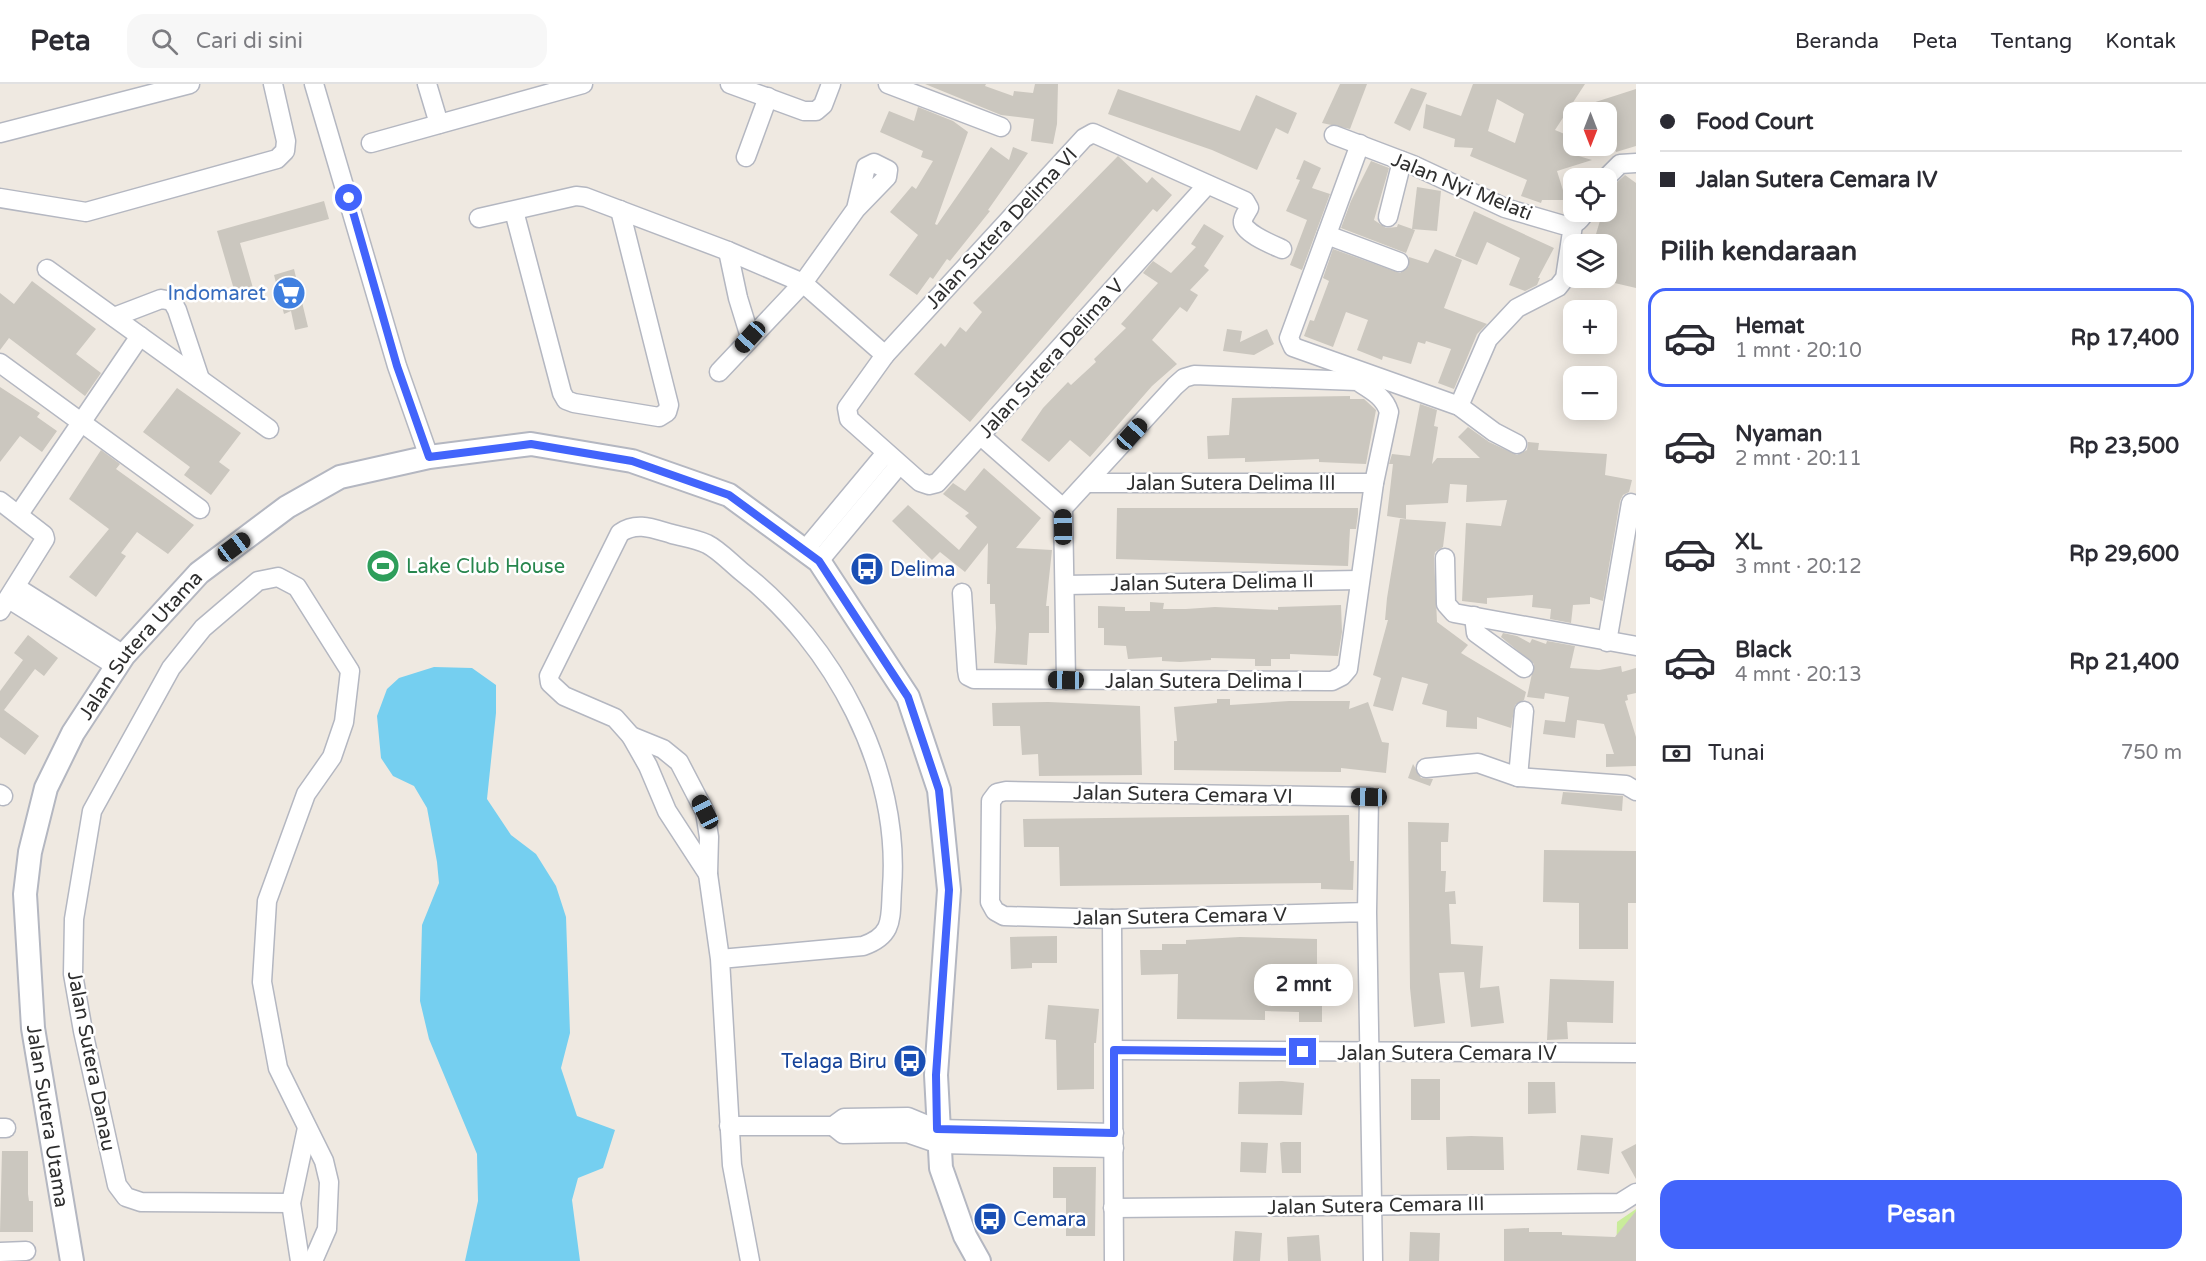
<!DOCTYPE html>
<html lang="id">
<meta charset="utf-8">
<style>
body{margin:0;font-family:"Varela Round",sans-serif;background:#f7f7f7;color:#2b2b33;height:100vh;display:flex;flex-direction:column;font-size:22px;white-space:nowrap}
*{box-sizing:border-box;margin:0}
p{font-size:20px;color:#7c7c81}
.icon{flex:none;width:33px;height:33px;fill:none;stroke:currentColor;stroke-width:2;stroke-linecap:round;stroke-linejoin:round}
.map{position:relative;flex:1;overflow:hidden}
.sheet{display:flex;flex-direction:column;background:#fff;width:570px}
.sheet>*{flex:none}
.hud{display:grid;align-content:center;height:132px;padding:0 24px;background:#fff}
.needle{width:39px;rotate:180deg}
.tools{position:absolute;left:1563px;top:18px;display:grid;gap:12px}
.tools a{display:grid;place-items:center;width:54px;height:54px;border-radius:12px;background:#fff;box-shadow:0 3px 15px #0003;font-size:30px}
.end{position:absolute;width:27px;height:27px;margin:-14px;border:8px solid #4264fb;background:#fff;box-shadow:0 0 0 3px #fff}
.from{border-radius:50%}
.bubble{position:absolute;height:42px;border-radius:18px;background:#fff;box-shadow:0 3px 15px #0003;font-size:20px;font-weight:800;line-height:42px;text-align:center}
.car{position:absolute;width:18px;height:36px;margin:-18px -9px;border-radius:8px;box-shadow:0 0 4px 2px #0007;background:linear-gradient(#222 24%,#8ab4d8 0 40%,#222 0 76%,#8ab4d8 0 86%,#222 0)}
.hud b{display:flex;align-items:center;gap:21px;height:57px;font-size:22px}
.hud b+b{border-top:2px solid #e1e1e2}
.hud i{width:15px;height:15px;background:#2b2b33}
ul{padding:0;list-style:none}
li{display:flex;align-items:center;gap:18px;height:99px;margin:0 12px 9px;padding:0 12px;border:3px solid transparent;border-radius:18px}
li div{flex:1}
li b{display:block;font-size:22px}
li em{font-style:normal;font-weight:800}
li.on{border-color:#4264fb}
li>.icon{width:54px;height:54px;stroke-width:1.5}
h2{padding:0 24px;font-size:27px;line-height:72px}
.pay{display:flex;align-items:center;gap:15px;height:66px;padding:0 24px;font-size:22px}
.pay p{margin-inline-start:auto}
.primary-button{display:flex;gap:12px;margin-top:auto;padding:12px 24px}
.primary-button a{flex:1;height:69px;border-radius:18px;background:#4264fb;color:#fff;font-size:24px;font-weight:800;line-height:69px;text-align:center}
header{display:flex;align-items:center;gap:36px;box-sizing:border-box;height:84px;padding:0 30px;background:#fff;border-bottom:2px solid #e1e1e2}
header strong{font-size:28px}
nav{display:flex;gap:33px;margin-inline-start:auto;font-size:21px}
.search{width:420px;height:54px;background:#f7f7f7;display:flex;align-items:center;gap:15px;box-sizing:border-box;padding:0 21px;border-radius:18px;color:#7c7c81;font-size:22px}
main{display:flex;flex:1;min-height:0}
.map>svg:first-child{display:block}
</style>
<header>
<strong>Peta</strong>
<div class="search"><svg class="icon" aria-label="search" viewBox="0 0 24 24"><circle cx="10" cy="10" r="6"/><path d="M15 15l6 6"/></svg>Cari di sini</div>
<nav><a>Beranda</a><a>Peta</a><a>Tentang</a><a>Kontak</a></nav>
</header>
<main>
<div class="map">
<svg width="1636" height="1177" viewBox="0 0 1636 1177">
<rect width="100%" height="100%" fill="#efe9e1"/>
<polygon fill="#c9ec9a" points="1636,1125 1636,1177 1616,1177 1617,1138"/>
<polygon fill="#75cff0" points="434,583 472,584 496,601 496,629 487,715 511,751 536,770 556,802 566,833 570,949 561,984 577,1032 615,1046 603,1084 578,1094 572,1116 580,1177 465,1177 478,1117 477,1070 429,955 420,917 422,841 439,799 437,778 427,724 414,702 393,692 381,674 377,632 387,605 399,594"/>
<g fill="#cbc7bf" fill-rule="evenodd">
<polygon points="925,0 986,0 985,2 1013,12 1014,7 1033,9 1035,0 1058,0 1057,40 1053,60 1031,57 1034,35 1001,31"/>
<polygon points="1340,0 1367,0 1350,45 1322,39"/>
<path d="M1473,0H1585L1555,46L1574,54L1569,69L1592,76L1557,87L1566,116H1542L1541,119L1521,112L1527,96L1470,72L1473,64L1454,63L1455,55L1423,44L1426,20L1461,32ZM1497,15L1524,30L1515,59L1488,47Z"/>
<polygon points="1411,4 1427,9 1410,47 1394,39"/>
<polygon points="1118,5 1240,47 1256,11 1297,29 1288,50 1276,44 1257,86 1212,66 1108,30"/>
<polygon points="1636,5 1636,62 1616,68 1606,38 1606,25 1583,22"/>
<polygon points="918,23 953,37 968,48 935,140 937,141 991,63 1009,76 1013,63 1028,69 988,126 990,127 950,177 947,175 933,195 930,193 917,211 889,191 918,151 890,128 912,102 916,105 933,77 921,73 923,67 880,48 889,27 914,37"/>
<polygon points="1118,72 1147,99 1152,93 1172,111 1157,128 1153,125 970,338 914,290 941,259 945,263 960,243 966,248 982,228 973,219"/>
<polygon points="1304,76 1321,84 1312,104 1330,110 1302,186 1290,181 1307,136 1286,127 1300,96 1296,95"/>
<polygon points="1371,77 1389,84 1374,136 1386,144 1397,143 1398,140 1415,146 1406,169 1341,144 1351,117"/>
<polygon points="1625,91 1636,99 1636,204 1606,197 1606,160 1593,160 1602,130 1606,132 1606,105 1613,102"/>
<polygon points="1417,103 1441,107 1437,147 1412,145"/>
<polygon points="324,117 329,135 240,159 253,204 235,209 217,147"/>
<polygon points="1474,127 1554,164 1538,194 1540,194 1537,201 1525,207 1509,201 1520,174 1487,158 1477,181 1455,172"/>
<polygon points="1204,140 1224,152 1204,182 1209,186 1190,206 1198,211 1187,228 1180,223 1152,256 1177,280 1152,302 1090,373 1070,356 1049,378 1021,356 1043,324 1068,298 1071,301 1096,278 1094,275 1126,244 1121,240 1158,199 1143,189 1147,184 1153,177 1171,189 1196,163 1191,160"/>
<polygon points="1333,165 1400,189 1409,182 1409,173 1428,179 1435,165 1462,176 1444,224 1487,240 1477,250 1454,305 1438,299 1451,265 1426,257 1425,260 1418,258 1411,280 1383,272 1382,276 1357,266 1368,236 1346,228 1333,263 1304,252 1310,236 1314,237 1329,197 1323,194"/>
<polygon points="294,185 308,243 295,246 291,227 284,230 274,191"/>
<polygon points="32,197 96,245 76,270 101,289 85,312 9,254 0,266 0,209 14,220"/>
<polygon points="1227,245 1242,247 1240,258 1267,245 1274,260 1254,271 1223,267"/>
<polygon points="0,303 40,329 37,333 57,347 42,368 20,352 0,378"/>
<polygon points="177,304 241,349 219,378 230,386 211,411 184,391 190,383 143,348"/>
<polygon points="1350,312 1350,315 1364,315 1376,326 1366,380 1319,378 1319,375 1245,378 1245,374 1208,375 1207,352 1229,351 1232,314"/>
<polygon points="1420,320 1437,326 1434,342 1438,343 1432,380 1437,374 1480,374 1458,353 1468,343 1489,358 1517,371 1527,366 1528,358 1539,359 1538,366 1607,370 1605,391 1632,396 1629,408 1623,411 1620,417 1603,517 1590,513 1590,520 1573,521 1571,539 1550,535 1551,525 1532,523 1533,511 1487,514 1487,520 1462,517 1466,439 1501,442 1507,416 1466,418 1467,401 1450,400 1448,419 1406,421 1406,435 1387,432 1393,380 1389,380 1392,370 1410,372"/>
<polygon points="101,366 120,380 116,385 194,441 168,470 137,448 121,469 126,472 96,513 69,493 109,445 69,415"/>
<polygon points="984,384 1041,434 1016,464 1052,466 1046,522 1049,522 1049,549 1029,549 1027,581 994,579 996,544 995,520 990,520 990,500 987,500 988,459 965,488 940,468 932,476 892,437 908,421 959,466 977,443 965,432 969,429 943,410 953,399 965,407"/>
<polygon points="1117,424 1358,424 1358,430 1356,445 1350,445 1348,482 1116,475"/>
<polygon points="1400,435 1446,438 1443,463 1435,468 1434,474 1437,538 1468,561 1461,569 1526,608 1524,616 1515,621 1511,644 1477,633 1477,645 1446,643 1447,627 1422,620 1428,600 1402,593 1393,627 1373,622 1381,594 1373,591 1388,536 1385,536 1387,514"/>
<polygon points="1150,518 1164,519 1163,525 1186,525 1215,523 1278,526 1278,523 1341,521 1342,548 1338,572 1290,570 1290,575 1271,575 1271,582 1255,582 1255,575 1211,574 1211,576 1180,578 1162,577 1162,573 1128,575 1126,562 1104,561 1104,544 1098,544 1098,522 1125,523 1125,527 1150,527"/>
<polygon points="1503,549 1517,552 1530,559 1532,555 1546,560 1547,557 1575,562 1570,584 1599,586 1621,582 1622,588 1636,584 1636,609 1627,611 1628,616 1625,617 1636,653 1636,682 1606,683 1606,670 1614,670 1604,640 1577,636 1575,654 1543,650 1545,636 1565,638 1569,613 1545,609 1544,615 1527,613 1534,580 1501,553"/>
<polygon points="28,551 58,574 44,592 35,585 4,626 39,652 25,671 0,653 0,607 23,576 14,569"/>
<polygon points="1217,615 1230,615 1230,621 1289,617 1350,617 1349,625 1368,618 1382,658 1389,659 1386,689 1341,684 1341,688 1174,686 1174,657 1177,657 1174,623 1217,619"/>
<polygon points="1048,618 1140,622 1142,691 1039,692 1038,670 1022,671 1020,642 993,642 992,619"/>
<polygon points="1413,680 1421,694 1433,695 1430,702 1408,694"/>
<polygon points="1563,708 1623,712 1622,727 1561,720"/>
<polygon points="1349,731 1350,777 1354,777 1353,806 1321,805 1321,799 1060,802 1059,763 1024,763 1023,735"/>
<polygon points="1408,738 1449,739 1448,758 1441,758 1441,787 1446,787 1445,808 1455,807 1456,820 1449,820 1451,860 1483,862 1480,904 1499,902 1504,939 1471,943 1464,888 1439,889 1445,939 1414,943 1410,904"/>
<polygon points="1544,766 1636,767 1636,819 1628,819 1628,865 1579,865 1579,819 1543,818"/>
<polygon points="1057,852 1057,879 1032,879 1032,884 1011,885 1010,853"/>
<polygon points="1240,853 1317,855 1317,905 1322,905 1322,938 1299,938 1299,928 1265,927 1265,936 1177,935 1178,890 1141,891 1140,866 1162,866 1162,860 1186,860 1186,856"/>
<polygon points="1550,895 1614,897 1613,939 1567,938 1568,955 1547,956"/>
<polygon points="1048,921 1099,925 1096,959 1094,959 1094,1005 1057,1006 1056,956 1045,955"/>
<rect x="1411" y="995" width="29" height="41"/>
<polygon points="1282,997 1304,999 1302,1031 1238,1030 1239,998"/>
<polygon points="1528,998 1555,998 1556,1029 1528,1030"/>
<polygon points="1581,1051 1613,1054 1609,1090 1577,1086"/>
<polygon points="1471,1052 1503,1053 1504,1086 1447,1086 1446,1053"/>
<polygon points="1241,1058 1268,1059 1266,1089 1240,1088"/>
<polygon points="1283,1058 1301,1058 1301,1089 1282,1089 1280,1059"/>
<polygon points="1636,1060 1636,1095 1621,1068"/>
<polygon points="2,1067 28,1067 28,1110 29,1117 33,1117 33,1148 0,1148"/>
<polygon points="1053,1083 1096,1083 1095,1152 1066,1152 1066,1114 1053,1114"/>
<polygon points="1636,1127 1636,1177 1504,1177 1504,1145 1529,1144 1529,1148 1562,1148 1562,1151 1615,1153"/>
<polygon points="1235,1147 1262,1149 1260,1177 1233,1177"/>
<polygon points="1410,1148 1440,1149 1439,1177 1409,1177"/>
<polygon points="1319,1151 1321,1177 1288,1177 1287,1153"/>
</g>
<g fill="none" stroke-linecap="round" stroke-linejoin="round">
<defs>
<g id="minor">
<polyline points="314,0 397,282 429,373"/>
<polyline points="427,0 439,40"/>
<polyline points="730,0 804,27 816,27 823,21 831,0"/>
<polyline points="888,0 1001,43"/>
<polyline points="0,49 190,0"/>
<path d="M1334,51L1413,81L1505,124L1563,141C1575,141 1579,138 1585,128"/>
<polyline points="371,59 583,0"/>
<polyline points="1360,60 1289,254 1293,263 1459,322 1494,348 1517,360"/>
<polyline points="746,73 768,13"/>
<polyline points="1606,94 1620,80 1636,79"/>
<path d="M1207,101L937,399L929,401L920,398L849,335L847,324L885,271L1084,54L1093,49L1245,117L1249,124C1247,128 1243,133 1243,137C1241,148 1273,161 1282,165"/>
<polyline points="0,114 86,128 277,75 285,67 286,57 273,0"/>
<polyline points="514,127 562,309 566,316 574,319 659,333 667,328 669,321 620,126"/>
<polyline points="1388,133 1402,77"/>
<polyline points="479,134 576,112 585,113 728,167 803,199 885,271"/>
<polyline points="1327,151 1399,178"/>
<polyline points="728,167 738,214 750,253"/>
<polyline points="47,185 269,345"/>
<polyline points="114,233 161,215 172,217 177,226 200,295"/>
<polyline points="0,279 200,425"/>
<polyline points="719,288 803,199 856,125 887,93 888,86 874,79 866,83 856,125"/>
<polyline points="1459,322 1488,255 1517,224 1558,203 1565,194 1573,141"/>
<polyline points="981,352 1063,424 1066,596"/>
<polyline points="1088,399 1374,399"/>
<polyline points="0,417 44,451 45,455 0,527"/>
<polyline points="19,430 140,252"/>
<polyline points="805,466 885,370"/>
<polyline points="1445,474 1446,520 1454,529 1636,562"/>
<polyline points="819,477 899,381"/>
<polyline points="1065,501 1360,496"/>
<polyline points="16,503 124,571"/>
<path d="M962,509L967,586L968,592L974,595L1332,597L1342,592L1348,585L1374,399L1389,328C1384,312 1371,306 1357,297L1194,291L1184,294L1175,302L1063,424"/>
<polyline points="9,515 116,582"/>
<polyline points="1474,532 1476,549 1524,584"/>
<polyline points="1607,558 1631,419"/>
<polyline points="631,652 648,682 667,727 708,790"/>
<polyline points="1426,684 1478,679 1518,693 1626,701 1636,707"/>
<polyline points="1518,693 1524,627"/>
<polyline points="0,710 3,712"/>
<polyline points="1367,828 1112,835 1004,832 995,827 990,818 991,717 997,709 1006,707 1369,713 1367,828 1373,1177"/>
<polyline points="1112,835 1114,1177"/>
<path d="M720,875L863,862C895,851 890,833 892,804C901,685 834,560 742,488C731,479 719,466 707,460C696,455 683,453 672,450C654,445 637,437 620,449L549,592L550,599L564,612L615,634L631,652L663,665L679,678L705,728L709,753L708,790L720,875L732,1081L750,1177"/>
<polyline points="1114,966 1636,969"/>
<polyline points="729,1042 833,1042 844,1034 908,1033 937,1045 1114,1049"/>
<polyline points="833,1042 843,1050 907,1049 939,1060 1114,1064"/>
<polyline points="0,1044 6,1044"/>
<polyline points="291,1119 141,1118 126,1113 117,1101 83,947 73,890 74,835 92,727 171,584 203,544 258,497 278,493 297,503 350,587 344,638 332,673 306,710 267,817 262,898 278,984 324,1077 329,1098 327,1145 313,1177"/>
<polyline points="1113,1124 1620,1119 1636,1109"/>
<polyline points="0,1168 26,1167"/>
<polyline points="300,1177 291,1119 307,1044"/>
</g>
<g id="tertiary">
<path id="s1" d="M72,1177L33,944L25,810L30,768L46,704L73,649L124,571L199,489L287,423L340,393L429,373L531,360L632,377L729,411L819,477L908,613L939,706L949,806L936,991L941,1084L965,1152L979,1177"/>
</g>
</defs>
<use href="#minor" stroke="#b4b7c1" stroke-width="21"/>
<use href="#tertiary" stroke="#b4b7c1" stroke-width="26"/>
<use href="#minor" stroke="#fff" stroke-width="18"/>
<use href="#tertiary" stroke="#fff" stroke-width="22"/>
</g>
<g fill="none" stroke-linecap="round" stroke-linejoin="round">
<polyline stroke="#4264fb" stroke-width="8" points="349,114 397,282 429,373 531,360 632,377 729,411 819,477 908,613 939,706 949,806 936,991 937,1045 1114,1049 1114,966 1303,968"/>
</g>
<defs>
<symbol id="supermarket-disc" viewBox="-11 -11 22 22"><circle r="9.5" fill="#3f7fe0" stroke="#fff"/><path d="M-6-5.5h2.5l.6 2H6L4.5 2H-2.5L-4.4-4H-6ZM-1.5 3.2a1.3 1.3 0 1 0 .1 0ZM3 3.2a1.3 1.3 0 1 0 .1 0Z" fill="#fff"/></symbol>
<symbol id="stadium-disc" viewBox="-11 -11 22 22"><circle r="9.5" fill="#2e9e5b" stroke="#fff"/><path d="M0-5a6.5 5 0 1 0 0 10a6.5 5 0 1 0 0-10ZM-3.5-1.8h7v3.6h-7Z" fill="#fff"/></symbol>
<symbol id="bus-disc" viewBox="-11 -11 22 22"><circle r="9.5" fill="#1a4fb4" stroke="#fff"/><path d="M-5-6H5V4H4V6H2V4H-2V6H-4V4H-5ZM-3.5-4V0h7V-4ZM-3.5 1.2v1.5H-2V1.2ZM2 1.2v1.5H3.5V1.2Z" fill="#fff"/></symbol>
</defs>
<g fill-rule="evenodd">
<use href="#supermarket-disc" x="270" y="190" width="38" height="38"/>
<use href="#stadium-disc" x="364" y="463" width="38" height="38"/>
<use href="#bus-disc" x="848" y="466" width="38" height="38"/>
<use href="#bus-disc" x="891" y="958" width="38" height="38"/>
<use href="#bus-disc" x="971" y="1116" width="38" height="38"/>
</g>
<g text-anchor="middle" stroke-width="5" stroke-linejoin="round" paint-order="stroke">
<g font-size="20" fill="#2e2e2e" stroke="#fff">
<text transform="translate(1462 102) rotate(22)" y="7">Jalan Nyi Melati</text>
<text transform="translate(1001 144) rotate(-47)" y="7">Jalan Sutera Delima VI</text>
<text transform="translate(1051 274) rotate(-48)" y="7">Jalan Sutera Delima V</text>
<text x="1231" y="406">Jalan Sutera Delima III</text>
<text transform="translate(1212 498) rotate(-1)" y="7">Jalan Sutera Delima II</text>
<text dy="7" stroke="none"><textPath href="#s1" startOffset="651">Jalan Sutera Utama</textPath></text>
<text x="1204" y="604">Jalan Sutera Delima I</text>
<text transform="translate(1183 710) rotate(1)" y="7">Jalan Sutera Cemara VI</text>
<text transform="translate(1180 832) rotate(-1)" y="7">Jalan Sutera Cemara V</text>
<text x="1447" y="976">Jalan Sutera Cemara IV</text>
<text transform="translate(92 977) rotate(79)" y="7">Jalan Sutera Danau</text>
<text transform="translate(48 1032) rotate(81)" y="7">Jalan Sutera Utama</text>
<text transform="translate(1376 1121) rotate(-1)" y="7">Jalan Sutera Cemara III</text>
</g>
<g font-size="20" fill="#366cbe" stroke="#fff" text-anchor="end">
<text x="266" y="216">Indomaret</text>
</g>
<g font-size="20" fill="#27864d" stroke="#fff" text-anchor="start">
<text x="406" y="489">Lake Club House</text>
</g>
<g font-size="20" fill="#164399" stroke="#fff" text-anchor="start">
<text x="890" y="492">Delima</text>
<text x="887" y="984" text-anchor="end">Telaga Biru</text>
<text x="1013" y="1142">Cemara</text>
</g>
</g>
</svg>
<div class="tools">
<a><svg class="needle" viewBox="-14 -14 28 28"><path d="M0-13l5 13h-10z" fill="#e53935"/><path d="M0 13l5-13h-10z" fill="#7c7c81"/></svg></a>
<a><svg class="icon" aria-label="locate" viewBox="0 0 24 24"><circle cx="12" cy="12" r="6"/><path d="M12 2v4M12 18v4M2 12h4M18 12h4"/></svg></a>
<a><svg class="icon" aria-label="layers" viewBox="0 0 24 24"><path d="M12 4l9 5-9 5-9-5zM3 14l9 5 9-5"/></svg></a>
<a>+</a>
<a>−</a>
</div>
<i class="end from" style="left:349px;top:114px"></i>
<i class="end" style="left:1303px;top:968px"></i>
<div class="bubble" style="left:1254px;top:880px;width:99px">2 mnt</div>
<i class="car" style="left:750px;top:253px;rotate:222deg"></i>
<i class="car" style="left:1132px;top:350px;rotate:42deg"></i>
<i class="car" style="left:1063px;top:443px;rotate:359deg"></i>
<i class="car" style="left:234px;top:463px;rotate:53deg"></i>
<i class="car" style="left:1066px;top:596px;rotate:271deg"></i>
<i class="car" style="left:1369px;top:713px;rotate:271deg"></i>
<i class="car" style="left:705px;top:728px;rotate:333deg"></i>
</div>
<section class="sheet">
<div class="hud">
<b><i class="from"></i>Food Court</b>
<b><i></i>Jalan Sutera Cemara IV</b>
</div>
<h2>Pilih kendaraan</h2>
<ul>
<li class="on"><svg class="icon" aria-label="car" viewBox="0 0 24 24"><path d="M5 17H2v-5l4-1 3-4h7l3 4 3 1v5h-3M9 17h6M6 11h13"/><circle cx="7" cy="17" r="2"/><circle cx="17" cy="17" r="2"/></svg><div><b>Hemat</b><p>1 mnt · 20:10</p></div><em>Rp 17,400</em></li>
<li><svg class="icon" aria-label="car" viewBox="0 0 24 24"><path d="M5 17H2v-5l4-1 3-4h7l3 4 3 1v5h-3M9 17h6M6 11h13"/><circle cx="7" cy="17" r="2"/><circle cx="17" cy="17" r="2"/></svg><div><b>Nyaman</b><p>2 mnt · 20:11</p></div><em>Rp 23,500</em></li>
<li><svg class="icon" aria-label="car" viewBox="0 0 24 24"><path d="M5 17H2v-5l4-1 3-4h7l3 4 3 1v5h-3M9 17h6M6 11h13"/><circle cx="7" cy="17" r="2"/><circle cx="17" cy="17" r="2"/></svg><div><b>XL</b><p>3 mnt · 20:12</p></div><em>Rp 29,600</em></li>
<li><svg class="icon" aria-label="car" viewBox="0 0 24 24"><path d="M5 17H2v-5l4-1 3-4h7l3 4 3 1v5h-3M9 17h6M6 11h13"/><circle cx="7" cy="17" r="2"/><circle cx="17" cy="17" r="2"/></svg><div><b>Black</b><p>4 mnt · 20:13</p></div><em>Rp 21,400</em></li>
</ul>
<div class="pay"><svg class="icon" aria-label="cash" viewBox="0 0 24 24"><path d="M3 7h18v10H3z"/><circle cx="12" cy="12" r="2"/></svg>Tunai<p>750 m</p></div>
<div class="primary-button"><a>Pesan</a></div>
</section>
</main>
